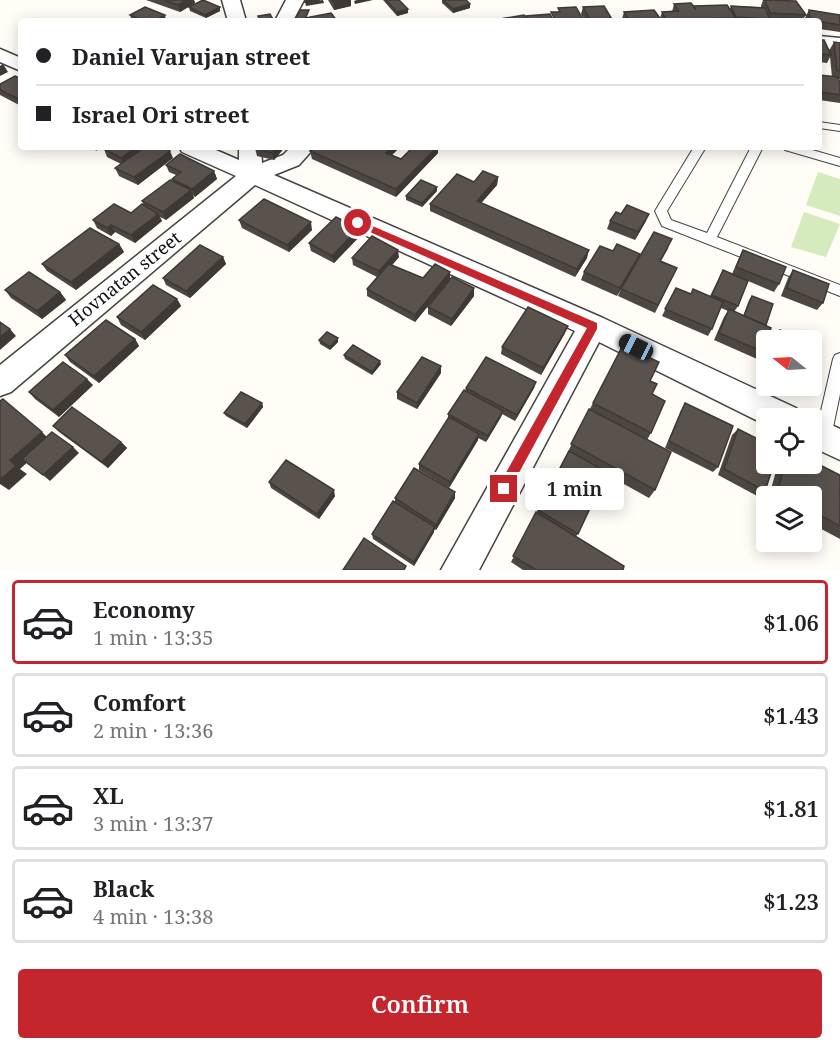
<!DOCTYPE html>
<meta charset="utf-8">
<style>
body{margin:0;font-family:"Noto Serif",serif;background:#f6f6f6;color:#202124;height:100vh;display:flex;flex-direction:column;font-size:22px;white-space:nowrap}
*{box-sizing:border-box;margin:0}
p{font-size:20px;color:#757577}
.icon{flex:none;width:33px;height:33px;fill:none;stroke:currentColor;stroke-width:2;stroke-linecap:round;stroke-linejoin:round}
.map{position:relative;height:570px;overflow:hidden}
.drawer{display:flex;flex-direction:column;background:#fff;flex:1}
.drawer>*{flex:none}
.guide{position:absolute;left:18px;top:18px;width:804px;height:132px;border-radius:6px;box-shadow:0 3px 15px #0003;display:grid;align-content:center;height:132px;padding:0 18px;background:#fff}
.needle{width:39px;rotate:288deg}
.fabs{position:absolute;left:756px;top:330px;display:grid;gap:12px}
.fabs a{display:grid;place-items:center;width:66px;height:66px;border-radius:6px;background:#fff;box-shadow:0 3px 15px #0003;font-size:30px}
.end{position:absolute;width:27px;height:27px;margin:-14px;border:8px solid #c4262e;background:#fff;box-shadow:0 0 0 3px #fff}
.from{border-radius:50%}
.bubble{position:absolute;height:42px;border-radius:6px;background:#fff;box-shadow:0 3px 15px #0003;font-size:20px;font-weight:600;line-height:42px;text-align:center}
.car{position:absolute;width:18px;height:36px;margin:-18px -9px;border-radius:8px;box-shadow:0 0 4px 2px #0007;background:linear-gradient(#222 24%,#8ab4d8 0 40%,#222 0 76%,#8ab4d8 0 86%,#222 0)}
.guide b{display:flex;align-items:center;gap:21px;height:57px;font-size:22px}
.guide b+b{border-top:2px solid #e0e0e0}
.guide i{width:15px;height:15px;background:#202124}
ul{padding:10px 0 0;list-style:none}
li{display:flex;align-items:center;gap:18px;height:84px;margin:0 12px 9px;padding:0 6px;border:3px solid #e0e0e0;border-radius:6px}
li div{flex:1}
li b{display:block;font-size:22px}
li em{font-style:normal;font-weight:600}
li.on{border-color:#c4262e}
li>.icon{width:54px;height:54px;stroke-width:1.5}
.action{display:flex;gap:12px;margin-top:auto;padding:12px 18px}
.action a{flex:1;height:69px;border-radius:6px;background:#c4262e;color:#fff;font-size:24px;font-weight:600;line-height:69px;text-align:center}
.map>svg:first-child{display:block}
</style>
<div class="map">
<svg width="840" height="570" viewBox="0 0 840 570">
<rect width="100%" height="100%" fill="#fffdf5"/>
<g fill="#d5ebbd">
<polygon points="818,172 840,179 840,216 806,205"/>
<polygon points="804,212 840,224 826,257 791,247"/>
</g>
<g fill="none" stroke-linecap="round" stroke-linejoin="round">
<defs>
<g id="service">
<polygon points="819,122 840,125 840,131 819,128"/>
<polygon points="694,147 706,147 667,211 671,220 707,233 751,147 763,147 717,237 840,285 840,296 662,226 655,211"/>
<polygon points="783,147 802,147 840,158 840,166 785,150"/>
<polygon points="840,353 840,394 831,437 829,442 823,445 817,442 815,437 833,359 835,355"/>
</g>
<g id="minor">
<polygon points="222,0 240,0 246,21 228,21"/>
<polygon points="286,0 304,0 293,21 275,21"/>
<polygon points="819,36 840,38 840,50 819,48"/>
<polygon points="0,49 21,58 21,71 0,62"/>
<polygon points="179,147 209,147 239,160 239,147 261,147 262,163 283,155 291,147 315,147 299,165 274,175 603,318 796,408 801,418 766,418 766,425 599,342 479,570 441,570 575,331 255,185 11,392 0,396 0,365 236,176 182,152"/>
<polygon points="812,416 840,429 840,460 812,447 812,418 806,418"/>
</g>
</defs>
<use href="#service" stroke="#444" stroke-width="2"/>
<use href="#minor" stroke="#444" stroke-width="3"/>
<use href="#service" fill="#fff" fill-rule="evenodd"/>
<use href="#minor" fill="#fff" fill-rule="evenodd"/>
</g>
<g fill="#4d4742">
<polygon points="146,0 194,0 195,3 180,12"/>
<polygon points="328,0 351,0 351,6 334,10"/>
<polygon points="383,0 399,0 408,9 408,13 397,16"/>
<polygon points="442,0 470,8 453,13 442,3"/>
<polygon points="763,0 782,0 806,15 803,19 806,20 805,18 809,10 840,15 840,32 819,29 819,21 623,21 622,19 624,12 660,18 662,12 672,12 674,4 694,7 694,6 730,9 731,6 761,7 761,6"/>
<polygon points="189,7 220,11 206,18 190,11"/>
<polygon points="583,7 613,21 585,21 581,14"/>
<polygon points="130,15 166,21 132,21"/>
<polygon points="819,40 830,52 830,49 834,42 840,43 840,79 839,79 840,83 840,103 819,100 819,75 832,77 830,57 827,63 819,62"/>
<polygon points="21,79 21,106 0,95 0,84"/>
<polygon points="285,147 274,160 257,156 255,148"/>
<polygon points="314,147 397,147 397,150 392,155 401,159 438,153 396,197 312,159 310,151"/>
<polygon points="104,149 173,158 138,185 119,176 115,168 121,164 107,157"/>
<polygon points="166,165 214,171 217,179 195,197 193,195 194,198 166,220 160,217 162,221 135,243 115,232 111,236 97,228 93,220 131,213 144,206 142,201 173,181 172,179 176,175 169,172"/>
<polygon points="498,177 497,185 481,203 587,258 575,277 430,211 430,204 474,182"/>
<polygon points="437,191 422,207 406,200 406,196"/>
<polygon points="621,214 646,221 635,240 607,229 610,221"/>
<polygon points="239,220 312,230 289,252 242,228"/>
<polygon points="359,228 360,236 334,263 311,251 309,243"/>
<polygon points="119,244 124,252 76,290 47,271 42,264"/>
<polygon points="669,247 661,261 677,268 655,313 618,296 621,289"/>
<polygon points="743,250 779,284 774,292 748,281 738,306 734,312 743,316 749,300 752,296 765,325 763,352 757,359 714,340 724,317 728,311 721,308 712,329 708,336 662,316 676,288 690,294 710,296 723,270 732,274 739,258"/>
<polygon points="640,254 617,296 581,280 584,272"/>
<polygon points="223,257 226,264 190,298 166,285 163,278"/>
<polygon points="399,257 392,265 423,278 450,272 450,279 415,322 367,296 367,289 377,277 353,265 352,258"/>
<polygon points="793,270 823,303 817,310 781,296 788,278"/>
<polygon points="474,288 474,296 451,326 428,314 428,307"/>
<polygon points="5,290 60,292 66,300 42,319 11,298"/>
<polygon points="177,299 181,306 145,340 121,325 117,317"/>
<polygon points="780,330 805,340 773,340 774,337"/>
<polygon points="565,333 541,375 501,354 502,347"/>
<polygon points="135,339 139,346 99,383 70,362 65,355"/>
<polygon points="319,340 338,342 330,350 320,344"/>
<polygon points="344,355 381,364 372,375 345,359"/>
<polygon points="441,373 417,409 397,399 397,392"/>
<polygon points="650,381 652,394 651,433 647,440 655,490 649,498 606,474 576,537 623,570 523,570 511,562 593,403"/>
<polygon points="536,382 534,388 515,421 502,414 501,417 486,442 478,438 478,440 449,488 419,470 419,464 448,418 448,414 465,391 466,388"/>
<polygon points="93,385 59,417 35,399 29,392"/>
<polygon points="262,403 263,407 247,428 226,416 224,413"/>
<polygon points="685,403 718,467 713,472 665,448 681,410"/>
<polygon points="53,426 121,442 127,448 108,468 59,432"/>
<polygon points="738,429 765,491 759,497 718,475 732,435"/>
<polygon points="778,464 812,464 840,475 840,539 812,524 812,496 769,496"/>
<polygon points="269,482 335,496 319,519 271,488"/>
<polygon points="455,492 455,498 436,530 434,529 434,532 414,566 373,539 372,534 395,502 395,498"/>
</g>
<g fill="#3f3936">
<polygon points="186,0 194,0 195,3 180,12 178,5"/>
<polygon points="323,0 324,3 306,6 305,2"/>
<polygon points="344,0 351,0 351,6 334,10 334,2"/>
<polygon points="357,0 373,0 355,4 354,1"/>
<polygon points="470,4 470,8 453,13 453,9"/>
<polygon points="220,7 220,11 206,18 205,15"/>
<polygon points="408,9 408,13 397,16 397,12"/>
<polygon points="165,15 166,21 154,21"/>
<polygon points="3,64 8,72 0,76 0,66"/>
<polygon points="94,147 101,147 96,151"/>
<polygon points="137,147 150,147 125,166 121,158"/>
<polygon points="277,147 285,147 274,160 272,153"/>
<polygon points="392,147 397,147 397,150 386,161 386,153"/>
<polygon points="437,147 438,147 438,153 396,197 396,189"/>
<polygon points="170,151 173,158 138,185 134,177"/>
<polygon points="214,171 217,179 195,197 192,189"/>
<polygon points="498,177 497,185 476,209 477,201"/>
<polygon points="437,187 437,191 422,207 422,203"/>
<polygon points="191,190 194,198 166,220 163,212"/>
<polygon points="158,214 162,221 135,243 131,235"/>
<polygon points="649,214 646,221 635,240 638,232"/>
<polygon points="311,222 312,230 289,252 287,245"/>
<polygon points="111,225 115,232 111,236 107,228"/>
<polygon points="359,228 360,236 334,263 332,256"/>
<polygon points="119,244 124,252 76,290 71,282"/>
<polygon points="398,250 399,257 380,279 379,271"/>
<polygon points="589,250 587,258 575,277 577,269"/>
<polygon points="640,254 636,262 617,296 620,288"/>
<polygon points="223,257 226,264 190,298 186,291"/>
<polygon points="450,272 450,279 415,322 415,315"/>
<polygon points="474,288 474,296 451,326 452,319"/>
<polygon points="60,292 66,300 42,319 37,311"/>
<polygon points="177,299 181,306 145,340 141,332"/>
<polygon points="568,326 565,333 541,375 543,368"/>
<polygon points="10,329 16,336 0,350 0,337"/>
<polygon points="338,338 338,342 330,350 330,347"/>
<polygon points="135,339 139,346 99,383 94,376"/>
<polygon points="380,361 381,364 372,375 372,372"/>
<polygon points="441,366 441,373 417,409 417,403"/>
<polygon points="87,379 93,385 59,417 53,410"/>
<polygon points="536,382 534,388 515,421 517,415"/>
<polygon points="262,403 263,407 247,428 245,424"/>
<polygon points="503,411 501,417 486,442 488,436"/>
<polygon points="42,432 51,441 20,469 27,474 9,490 0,484 0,480 10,460"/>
<polygon points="479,434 478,440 449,488 450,482"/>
<polygon points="121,442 127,448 108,468 102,462"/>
<polygon points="73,447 79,453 50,481 43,475"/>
<polygon points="334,490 335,496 319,519 317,514"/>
<polygon points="455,492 455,498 436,530 436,525"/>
<polygon points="435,527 434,532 414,566 414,562"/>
</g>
<g fill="#5a524d" stroke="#3f3936" stroke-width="1.5">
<polygon points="164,0 186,0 178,5"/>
<polygon points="203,0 220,7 205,15 189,7"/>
<polygon points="306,0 320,0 305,2"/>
<polygon points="332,0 344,0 334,2"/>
<polygon points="386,0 399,0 408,9 397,12"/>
<polygon points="443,0 466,0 470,4 453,9"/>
<polygon points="765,0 796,1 806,15 770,13"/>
<polygon points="691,3 696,10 694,6 727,5 736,18 666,20 662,12 679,11 674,4"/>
<polygon points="604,6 613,21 591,21 583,7"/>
<polygon points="731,6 765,8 770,19 736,17"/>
<polygon points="145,7 165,15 154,21 144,21 130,15"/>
<polygon points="576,7 584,21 556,21 551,12 560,12 558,8"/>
<polygon points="300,10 309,10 304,21 294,21"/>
<polygon points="654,10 662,21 630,21 624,12"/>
<polygon points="809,10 840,15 840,25 810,20"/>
<polygon points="331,13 337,21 306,21 305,18"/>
<polygon points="270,14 274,21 260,21 258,16"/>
<polygon points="550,14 554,21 528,21 526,16"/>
<polygon points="524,15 527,21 495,21 494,20"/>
<polygon points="780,18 805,19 806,21 783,21"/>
<polygon points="492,19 493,21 461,21 461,20"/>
<polygon points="819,40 824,40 831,55 819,54"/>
<polygon points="834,42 840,43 840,71 837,70"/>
<polygon points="819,75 838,77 840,83 840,95 820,92 819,88"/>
<polygon points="15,76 21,79 21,100 0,90 0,84"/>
<polygon points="107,147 137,147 121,158 104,149"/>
<polygon points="145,147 162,147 170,151 134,177 115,168"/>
<polygon points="256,147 277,147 272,153 255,148"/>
<polygon points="314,147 392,147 386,153 401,159 413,147 437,147 396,189 310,151"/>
<polygon points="180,154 214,171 192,189 172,179 181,172 166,165"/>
<polygon points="483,171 498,177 477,201 589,250 577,269 430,204 457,174 474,182"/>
<polygon points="170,180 191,190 163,212 142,201"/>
<polygon points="421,180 437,187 422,203 406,196"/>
<polygon points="264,199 311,222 287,245 239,220"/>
<polygon points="114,204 131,213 142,204 158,214 131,235 111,225 107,228 93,220"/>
<polygon points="627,205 649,214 638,232 610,221 616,212 621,214"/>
<polygon points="336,217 359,228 332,256 309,243"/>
<polygon points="90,228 119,244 71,282 42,264"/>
<polygon points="654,232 672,239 660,261 677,268 658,305 621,289"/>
<polygon points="372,236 398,250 379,271 352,258"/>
<polygon points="617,244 640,254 620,288 584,272 600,246 613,251"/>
<polygon points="200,245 223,257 186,291 163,278"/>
<polygon points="743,250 786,267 779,284 736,267"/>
<polygon points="389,264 423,278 435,264 450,272 415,315 367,289"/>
<polygon points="723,270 748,281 738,306 712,295"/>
<polygon points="793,270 829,284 823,303 787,288"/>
<polygon points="29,272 60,292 37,311 5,290"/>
<polygon points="452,277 474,288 452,319 428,307"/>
<polygon points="153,285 177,299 141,332 117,317"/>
<polygon points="676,288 691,294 693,289 723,302 712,329 665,309"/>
<polygon points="752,296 773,304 766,325 744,316"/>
<polygon points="528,307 568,326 543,368 502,347"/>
<polygon points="729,309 771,328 763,352 719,333"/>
<polygon points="106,320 135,339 94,376 65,355"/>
<polygon points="0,322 10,329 0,337"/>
<polygon points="780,330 805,340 776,340"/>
<polygon points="327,332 338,338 330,347 319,340"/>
<polygon points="812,343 815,345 812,356"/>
<polygon points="353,345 380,361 372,372 344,355"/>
<polygon points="623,345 659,362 650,381 657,384 652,394 665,401 651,433 593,403"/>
<polygon points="422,357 441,366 417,403 397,392"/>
<polygon points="486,357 536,382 517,415 466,388"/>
<polygon points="63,362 87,379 53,410 29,392"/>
<polygon points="464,390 503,411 488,436 448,414"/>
<polygon points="241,392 262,403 245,424 224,413"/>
<polygon points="3,399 42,432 10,460 16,466 0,480 0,401"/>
<polygon points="685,403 733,426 718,467 669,441"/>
<polygon points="72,407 121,442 102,462 53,426"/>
<polygon points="589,409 671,452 655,490 571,444"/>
<polygon points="449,417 479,434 450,482 419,464"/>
<polygon points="738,429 766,443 766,464 774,464 765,491 724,469"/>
<polygon points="52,432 73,447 43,475 22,459"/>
<polygon points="569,451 607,472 578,534 538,510"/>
<polygon points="286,460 334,490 317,514 269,482"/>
<polygon points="812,461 840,475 840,526 812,511 812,496 783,496 777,493 785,464 812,464"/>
<polygon points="414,468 455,492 436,525 395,498"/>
<polygon points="393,501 435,527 414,562 372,534"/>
<polygon points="536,512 624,566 623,570 536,570 513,556"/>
<polygon points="364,538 406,566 404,570 343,570"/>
</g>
<polygon fill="#c4262e" points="354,221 361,221 597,323 597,329 508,493 499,493 499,485 587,328 354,225"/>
<g text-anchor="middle" stroke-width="6" stroke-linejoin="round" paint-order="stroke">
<g font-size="18" fill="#111" stroke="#fff">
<text transform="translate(125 279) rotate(-39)" y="6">Hovnatan street</text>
</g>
</g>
</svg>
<div class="fabs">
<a><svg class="needle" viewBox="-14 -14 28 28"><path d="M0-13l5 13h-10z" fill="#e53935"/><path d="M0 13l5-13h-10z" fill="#757577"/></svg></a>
<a><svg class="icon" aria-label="locate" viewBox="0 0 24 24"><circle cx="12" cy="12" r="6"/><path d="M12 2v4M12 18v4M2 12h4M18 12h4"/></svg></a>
<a><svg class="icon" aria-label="layers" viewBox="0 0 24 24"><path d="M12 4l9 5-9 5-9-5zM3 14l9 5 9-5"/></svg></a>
</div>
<i class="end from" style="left:358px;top:223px"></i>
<i class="end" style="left:504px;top:489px"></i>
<div class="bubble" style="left:525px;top:468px;width:99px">1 min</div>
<i class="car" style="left:636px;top:347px;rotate:296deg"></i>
<div class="guide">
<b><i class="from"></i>Daniel Varujan street</b>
<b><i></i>Israel Ori street</b>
</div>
</div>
<section class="drawer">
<ul>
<li class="on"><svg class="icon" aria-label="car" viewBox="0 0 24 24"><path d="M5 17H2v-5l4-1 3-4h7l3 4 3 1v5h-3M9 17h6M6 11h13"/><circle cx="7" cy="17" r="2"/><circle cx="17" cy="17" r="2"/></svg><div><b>Economy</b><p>1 min · 13:35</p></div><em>$1.06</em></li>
<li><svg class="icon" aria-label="car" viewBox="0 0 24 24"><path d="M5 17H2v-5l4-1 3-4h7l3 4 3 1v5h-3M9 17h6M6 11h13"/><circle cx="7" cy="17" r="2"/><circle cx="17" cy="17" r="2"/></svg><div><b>Comfort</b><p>2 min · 13:36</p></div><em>$1.43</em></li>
<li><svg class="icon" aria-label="car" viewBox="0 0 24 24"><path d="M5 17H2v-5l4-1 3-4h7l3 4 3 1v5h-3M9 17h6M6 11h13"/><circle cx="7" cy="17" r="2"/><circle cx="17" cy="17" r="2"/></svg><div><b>XL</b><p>3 min · 13:37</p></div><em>$1.81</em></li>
<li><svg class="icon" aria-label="car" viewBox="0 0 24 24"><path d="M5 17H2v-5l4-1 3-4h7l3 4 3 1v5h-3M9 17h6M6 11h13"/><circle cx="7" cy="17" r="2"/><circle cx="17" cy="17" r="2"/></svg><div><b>Black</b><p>4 min · 13:38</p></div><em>$1.23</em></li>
</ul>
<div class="action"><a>Confirm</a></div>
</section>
